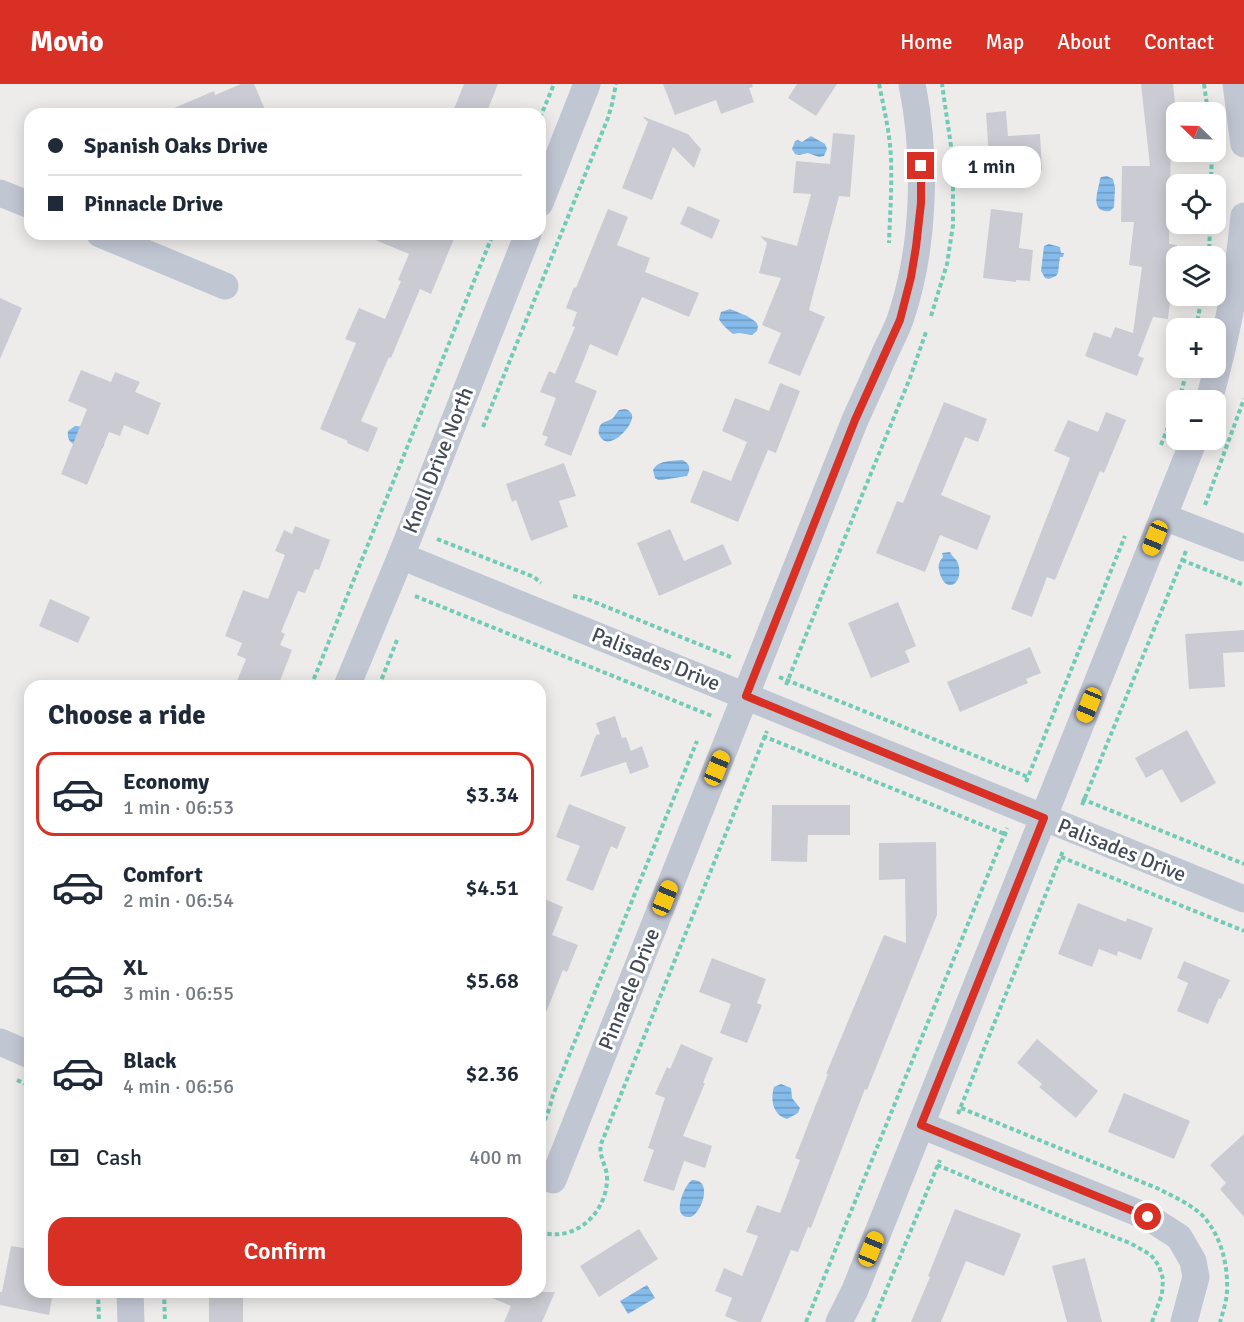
<!DOCTYPE html>
<meta charset="utf-8">
<style>
body{margin:0;font-family:Signika,sans-serif;background:#f2f2f3;color:#1f2937;height:100vh;display:flex;flex-direction:column;font-size:22px;white-space:nowrap}
*{box-sizing:border-box;margin:0}
p{font-size:20px;color:#747a83}
.icon{flex:none;width:33px;height:33px;fill:none;stroke:currentColor;stroke-width:2;stroke-linecap:round;stroke-linejoin:round}
.map{position:relative;flex:1;overflow:hidden}
.sheet{position:absolute;left:24px;top:596px;width:522px;height:618px;display:flex;flex-direction:column;background:#fff;border-radius:18px;box-shadow:0 3px 15px #0003}
.sheet>*{flex:none}
.top-card{position:absolute;left:24px;top:24px;width:522px;height:132px;border-radius:18px;box-shadow:0 3px 15px #0003;display:grid;align-content:center;height:132px;padding:0 24px;background:#fff}
.needle{width:39px;rotate:293deg}
.buttons{position:absolute;left:1166px;top:18px;display:grid;gap:12px}
.buttons a{display:grid;place-items:center;width:60px;height:60px;border-radius:12px;background:#fff;box-shadow:0 3px 15px #0003;font-size:30px}
.end{position:absolute;width:27px;height:27px;margin:-14px;border:8px solid #d93025;background:#fff;box-shadow:0 0 0 3px #fff}
.from{border-radius:50%}
.bubble{position:absolute;height:42px;border-radius:18px;background:#fff;box-shadow:0 3px 15px #0003;font-size:20px;font-weight:600;line-height:42px;text-align:center}
.car{position:absolute;width:18px;height:36px;margin:-18px -9px;border-radius:8px;box-shadow:0 0 4px 2px #0007;background:linear-gradient(#f5c518 24%,#345 0 40%,#f5c518 0 76%,#345 0 86%,#f5c518 0)}
.top-card b{display:flex;align-items:center;gap:21px;height:57px;font-size:22px}
.top-card b+b{border-top:2px solid #e0e1e3}
.top-card i{width:15px;height:15px;background:#1f2937}
ul{padding:0;list-style:none}
li{display:flex;align-items:center;gap:18px;height:84px;margin:0 12px 9px;padding:0 12px;border:3px solid transparent;border-radius:18px}
li div{flex:1}
li b{display:block;font-size:22px}
li em{font-style:normal;font-weight:600}
li.active{border-color:#d93025}
li>.icon{width:54px;height:54px;stroke-width:1.5}
h2{padding:0 24px;font-size:27px;line-height:72px}
.pay{display:flex;align-items:center;gap:15px;height:66px;padding:0 24px;font-size:22px}
.pay p{margin-inline-start:auto}
.cta{display:flex;gap:12px;margin-top:auto;padding:12px 24px}
.cta a{flex:1;height:69px;border-radius:18px;background:#d93025;color:#fff;font-size:24px;font-weight:600;line-height:69px;text-align:center}
header{display:flex;align-items:center;gap:36px;box-sizing:border-box;height:84px;padding:0 30px;background:#d93025;color:#fff}
header strong{font-size:28px}
nav{display:flex;gap:33px;margin-inline-start:auto;font-size:21px}
.map>svg:first-child{display:block}
</style>
<header>
<strong>Movio</strong>
<nav><a>Home</a><a>Map</a><a>About</a><a>Contact</a></nav>
</header>
<div class="map">
<svg width="1244" height="1238" viewBox="0 0 1244 1238">
<defs>
<pattern id="water-rules" width="6" height="5" patternUnits="userSpaceOnUse" patternTransform="scale(1.5)"><rect width="6" height="5" fill="#85bbea"/><path d="M0 2.5h6" fill="none" stroke="#6e9ac0"/></pattern>
</defs>
<rect width="100%" height="100%" fill="#eeeceb"/>
<g fill="url(#water-rules)">
<polygon points="811,52 825,60 827,65 824,72 819,73 808,69 799,71 795,70 792,65 795,57 798,56 802,58"/>
<path d="M1107,92L1113,95L1115,104L1114,123C1111,126 1111,128 1105,127C1090,125 1099,104 1100,95L1101,93Z"/>
<polygon points="1049,160 1060,163 1061,169 1064,169 1063,173 1060,173 1058,189 1056,192 1049,195 1045,194 1041,187 1044,162"/>
<path d="M730,225L747,232L756,238L758,242L757,247L752,251L739,249L733,250C728,246 722,241 719,235L721,228Z"/>
<path d="M625,325L628,326C631,329 633,330 632,334C631,344 610,366 601,354C599,352 598,347 599,345C600,337 608,338 613,334C614,333 618,327 619,326Z"/>
<path d="M75,342C82,342 95,347 101,352C108,358 103,368 94,368C89,368 82,364 77,362C69,358 67,355 68,347Z"/>
<path d="M682,376C690,379 691,385 687,392L662,396H658L655,394L653,386C658,376 672,377 682,376Z"/>
<path d="M950,468C952,473 956,474 958,479C965,501 944,512 939,486C938,480 939,478 943,473L942,469Z"/>
<path d="M781,1000L791,1004L792,1014L800,1024L798,1029L787,1035C773,1031 770,1016 774,1003Z"/>
<path d="M692,1096C715,1095 700,1132 690,1133C670,1135 684,1101 692,1096Z"/>
<polygon points="647,1201 655,1214 628,1230 620,1217"/>
</g>
<g fill="#cbccd3">
<polygon points="241,0 254,0 267,30 160,30 214,7 215,11"/>
<polygon points="464,0 498,0 486,30 452,30"/>
<polygon points="663,0 752,0 753,3 749,4 754,18 721,30 716,16 675,31"/>
<polygon points="797,0 837,0 816,32 788,14"/>
<polygon points="1141,0 1173,0 1176,29 1176,57 1171,58 1169,160 1177,161 1168,235 1153,233 1138,272 1144,274 1137,292 1085,272 1094,248 1111,254 1115,243 1133,249 1142,183 1129,181 1134,138 1121,138 1122,82 1150,82"/>
<polygon points="1006,27 1008,52 1040,50 1042,86 990,89 986,29"/>
<polygon points="642,32 688,50 701,65 694,84 673,63 652,116 622,104 648,38"/>
<polygon points="833,49 855,51 850,113 839,112 809,226 825,233 800,292 768,279 781,249 762,241 781,194 759,189 767,159 760,152 797,162 811,110 793,109 796,77 830,80"/>
<polygon points="688,122 720,136 712,155 680,140"/>
<polygon points="608,125 628,133 617,161 650,174 645,188 699,209 689,233 642,213 617,272 590,260 575,298 597,307 571,372 544,361 548,353 542,351 556,314 540,308 549,287 555,290 575,243 572,242 577,228 566,224 574,203 576,204"/>
<polygon points="991,125 1023,129 1019,164 1033,166 1030,197 1016,196 1016,198 983,194"/>
<polygon points="361,150 456,150 431,210 420,205 391,274 389,273 361,337 378,344 368,368 347,359 348,357 320,345 356,259 345,255 359,224 385,235 401,197 398,196 409,170"/>
<polygon points="0,214 22,224 0,275"/>
<polygon points="81,286 111,298 115,288 140,298 135,308 161,319 148,351 124,341 120,352 109,348 87,401 61,390 87,325 68,317"/>
<polygon points="780,299 800,307 776,369 768,366 738,438 690,418 703,386 731,397 747,358 722,347 735,314 769,327"/>
<polygon points="944,318 987,335 978,358 965,353 941,411 991,432 977,466 940,451 925,488 876,469 897,417 903,419"/>
<polygon points="1106,328 1126,336 1104,389 1100,387 1055,496 1047,493 1032,533 1011,525 1070,374 1054,367 1068,336 1098,348"/>
<polygon points="564,379 576,412 559,417 568,443 531,457 516,416 512,418 506,400"/>
<polygon points="295,442 330,456 319,486 315,485 305,509 298,507 281,548 285,550 280,561 292,566 278,602 235,602 246,575 237,571 242,559 225,552 243,506 268,515 285,471 275,467 284,446 292,450"/>
<polygon points="670,445 684,477 723,460 732,480 659,512 637,459"/>
<polygon points="50,515 90,533 78,559 39,542"/>
<polygon points="898,518 916,562 905,567 910,578 871,594 848,539"/>
<polygon points="1244,546 1244,568 1223,569 1225,603 1189,605 1185,550"/>
<polygon points="1030,563 1041,589 1026,595 1028,599 960,628 947,598"/>
<polygon points="615,632 622,654 626,653 631,667 642,662 649,683 630,690 626,678 580,693 596,651 600,650 596,639"/>
<polygon points="1187,646 1216,699 1181,719 1162,685 1146,694 1135,674"/>
<polygon points="569,720 626,743 617,765 611,762 593,807 566,796 580,762 556,753"/>
<polygon points="772,721 850,721 850,751 808,751 807,778 771,777"/>
<polygon points="936,758 937,831 867,1006 865,1005 811,1144 808,1143 798,1168 791,1166 761,1238 739,1238 725,1232 732,1214 715,1207 724,1184 742,1192 758,1152 746,1148 757,1121 780,1129 800,1076 795,1074 828,990 826,990 884,851 906,859 905,795 879,796 879,759"/>
<polygon points="540,813 563,823 552,851 578,861 567,888 563,886 541,941"/>
<polygon points="1078,819 1126,838 1127,834 1153,844 1141,876 1118,867 1117,872 1099,865 1092,883 1058,870"/>
<polygon points="712,874 766,895 757,919 762,921 747,959 720,949 731,920 699,908"/>
<polygon points="1184,877 1230,896 1221,915 1219,914 1208,940 1177,927 1188,899 1177,894"/>
<polygon points="1037,955 1098,1007 1076,1034 1039,1003 1042,1000 1017,979"/>
<polygon points="681,960 713,974 703,999 705,999 683,1052 712,1062 705,1084 684,1077 674,1107 643,1097 654,1066 648,1064 665,1014 655,1010 667,983 670,985"/>
<polygon points="1124,1009 1190,1037 1174,1075 1108,1048"/>
<polygon points="1244,1050 1244,1133 1220,1105 1226,1099 1210,1081"/>
<polygon points="955,1125 1021,1150 1004,1192 966,1177 941,1238 911,1238 930,1193 928,1192"/>
<polygon points="639,1145 658,1175 599,1213 580,1182"/>
<polygon points="11,1162 30,1165 30,1208 53,1208 49,1231 0,1221 0,1208 2,1208"/>
<polygon points="1085,1174 1102,1238 1067,1238 1052,1182"/>
<rect x="209" y="1208" width="34" height="30"/>
<polygon points="478,1208 555,1208 542,1238 504,1238 511,1222"/>
</g>
<g fill="none" stroke-linecap="round" stroke-linejoin="round">
<g stroke="#71cbb5" stroke-width="4" stroke-dasharray="4.5 3" stroke-linecap="butt">
<path d="M879,0C884,25 890,49 891,75C892,103 890,131 889,159"/>
<polyline points="1204,0 1208,28"/>
<polyline points="540,34 554,0"/>
<polyline points="1211,100 1212,68"/>
<polyline points="1209,172 1210,140"/>
<polyline points="931,232 947,180 953,141 953,76 942,0"/>
<polyline points="1196,244 1202,212"/>
<polyline points="1179,316 1185,294"/>
<polyline points="483,343 608,34 612,20 616,0"/>
<polyline points="1161,361 1176,323"/>
<polyline points="1205,421 1244,315"/>
<polyline points="437,455 534,493 541,499"/>
<polyline points="1182,476 1244,501"/>
<polyline points="415,512 712,632"/>
<polyline points="573,512 587,515 733,574"/>
<polyline points="779,593 1028,693"/>
<polyline points="786,601 858,421 910,294 926,248"/>
<polyline points="311,602 493,150"/>
<polyline points="379,602 397,556"/>
<polyline points="763,652 1007,751"/>
<polyline points="1026,698 1125,452"/>
<polyline points="1082,715 1244,780"/>
<polyline points="1082,721 1186,467"/>
<polyline points="1061,773 1244,847"/>
<polyline points="17,996 30,1002"/>
<path d="M961,1024L1159,1105C1174,1113 1191,1120 1203,1132C1221,1152 1228,1180 1227,1206C1227,1216 1223,1228 1220,1238"/>
<polyline points="958,1030 1063,767"/>
<path d="M540,1042C548,1034 550,1021 553,1011L697,657"/>
<polyline points="937,1081 1072,1137 1130,1159 1151,1171 1159,1182 1163,1195 1162,1210 1152,1238"/>
<path d="M540,1148C574,1159 606,1130 607,1096C608,1083 598,1073 601,1060L767,647"/>
<polyline points="98,1208 99,1238"/>
<polyline points="164,1208 165,1238"/>
<polyline points="806,1238 1007,744"/>
<polyline points="873,1238 940,1076"/>
</g>
<g stroke="#c1c6d3" stroke-width="27">
<polyline points="1236,0 1244,60"/>
<polyline points="0,109 30,121"/>
<polyline points="540,119 587,0"/>
<polyline points="100,150 225,202"/>
<path d="M1209,316C1226,256 1238,194 1244,132"/>
<polyline points="1164,433 1244,464"/>
<polyline points="401,472 1244,815"/>
<polyline points="347,602 401,472 528,150"/>
<polyline points="0,958 30,971"/>
<polyline points="921,1041 1148,1133 1179,1153 1193,1177 1196,1193 1184,1238"/>
<path d="M553,1096L855,336C865,314 875,292 885,269C890,258 896,247 900,236C925,163 927,75 912,0"/>
<polyline points="130,1208 131,1238"/>
<polyline points="839,1238 855,1206 1194,356"/>
</g>
</g>
<g fill="none" stroke-linecap="round" stroke-linejoin="round">
<polyline stroke="#d93025" stroke-width="8" points="921,82 921,119 916,163 911,193 900,236 855,336 746,612 1044,734 921,1041 1148,1133"/>
</g>
<g text-anchor="middle" stroke-width="6" stroke-linejoin="round" paint-order="stroke">
<g font-size="21" fill="#444958" stroke="#fff">
<text transform="translate(438 376) rotate(-68)" y="7">Knoll Drive North</text>
<text transform="translate(656 575) rotate(22)" y="7">Palisades Drive</text>
<text transform="translate(1122 766) rotate(22)" y="7">Palisades Drive</text>
<text transform="translate(629 905) rotate(-68)" y="7">Pinnacle Drive</text>
</g>
</g>
</svg>
<div class="buttons">
<a><svg class="needle" viewBox="-14 -14 28 28"><path d="M0-13l5 13h-10z" fill="#e53935"/><path d="M0 13l5-13h-10z" fill="#747a83"/></svg></a>
<a><svg class="icon" aria-label="locate" viewBox="0 0 24 24"><circle cx="12" cy="12" r="6"/><path d="M12 2v4M12 18v4M2 12h4M18 12h4"/></svg></a>
<a><svg class="icon" aria-label="layers" viewBox="0 0 24 24"><path d="M12 4l9 5-9 5-9-5zM3 14l9 5 9-5"/></svg></a>
<a>+</a>
<a>−</a>
</div>
<i class="end from" style="left:1148px;top:1133px"></i>
<i class="end" style="left:921px;top:82px"></i>
<div class="bubble" style="left:942px;top:62px;width:99px">1 min</div>
<i class="car" style="left:1155px;top:454px;rotate:202deg"></i>
<i class="car" style="left:1089px;top:621px;rotate:202deg"></i>
<i class="car" style="left:717px;top:684px;rotate:22deg"></i>
<i class="car" style="left:665px;top:814px;rotate:22deg"></i>
<i class="car" style="left:871px;top:1165px;rotate:22deg"></i>
<div class="top-card">
<b><i class="from"></i>Spanish Oaks Drive</b>
<b><i></i>Pinnacle Drive</b>
</div>
<section class="sheet">
<h2>Choose a ride</h2>
<ul>
<li class="active"><svg class="icon" aria-label="car" viewBox="0 0 24 24"><path d="M5 17H2v-5l4-1 3-4h7l3 4 3 1v5h-3M9 17h6M6 11h13"/><circle cx="7" cy="17" r="2"/><circle cx="17" cy="17" r="2"/></svg><div><b>Economy</b><p>1 min · 06:53</p></div><em>$3.34</em></li>
<li><svg class="icon" aria-label="car" viewBox="0 0 24 24"><path d="M5 17H2v-5l4-1 3-4h7l3 4 3 1v5h-3M9 17h6M6 11h13"/><circle cx="7" cy="17" r="2"/><circle cx="17" cy="17" r="2"/></svg><div><b>Comfort</b><p>2 min · 06:54</p></div><em>$4.51</em></li>
<li><svg class="icon" aria-label="car" viewBox="0 0 24 24"><path d="M5 17H2v-5l4-1 3-4h7l3 4 3 1v5h-3M9 17h6M6 11h13"/><circle cx="7" cy="17" r="2"/><circle cx="17" cy="17" r="2"/></svg><div><b>XL</b><p>3 min · 06:55</p></div><em>$5.68</em></li>
<li><svg class="icon" aria-label="car" viewBox="0 0 24 24"><path d="M5 17H2v-5l4-1 3-4h7l3 4 3 1v5h-3M9 17h6M6 11h13"/><circle cx="7" cy="17" r="2"/><circle cx="17" cy="17" r="2"/></svg><div><b>Black</b><p>4 min · 06:56</p></div><em>$2.36</em></li>
</ul>
<div class="pay"><svg class="icon" aria-label="cash" viewBox="0 0 24 24"><path d="M3 7h18v10H3z"/><circle cx="12" cy="12" r="2"/></svg>Cash<p>400 m</p></div>
<div class="cta"><a>Confirm</a></div>
</section>
</div>
